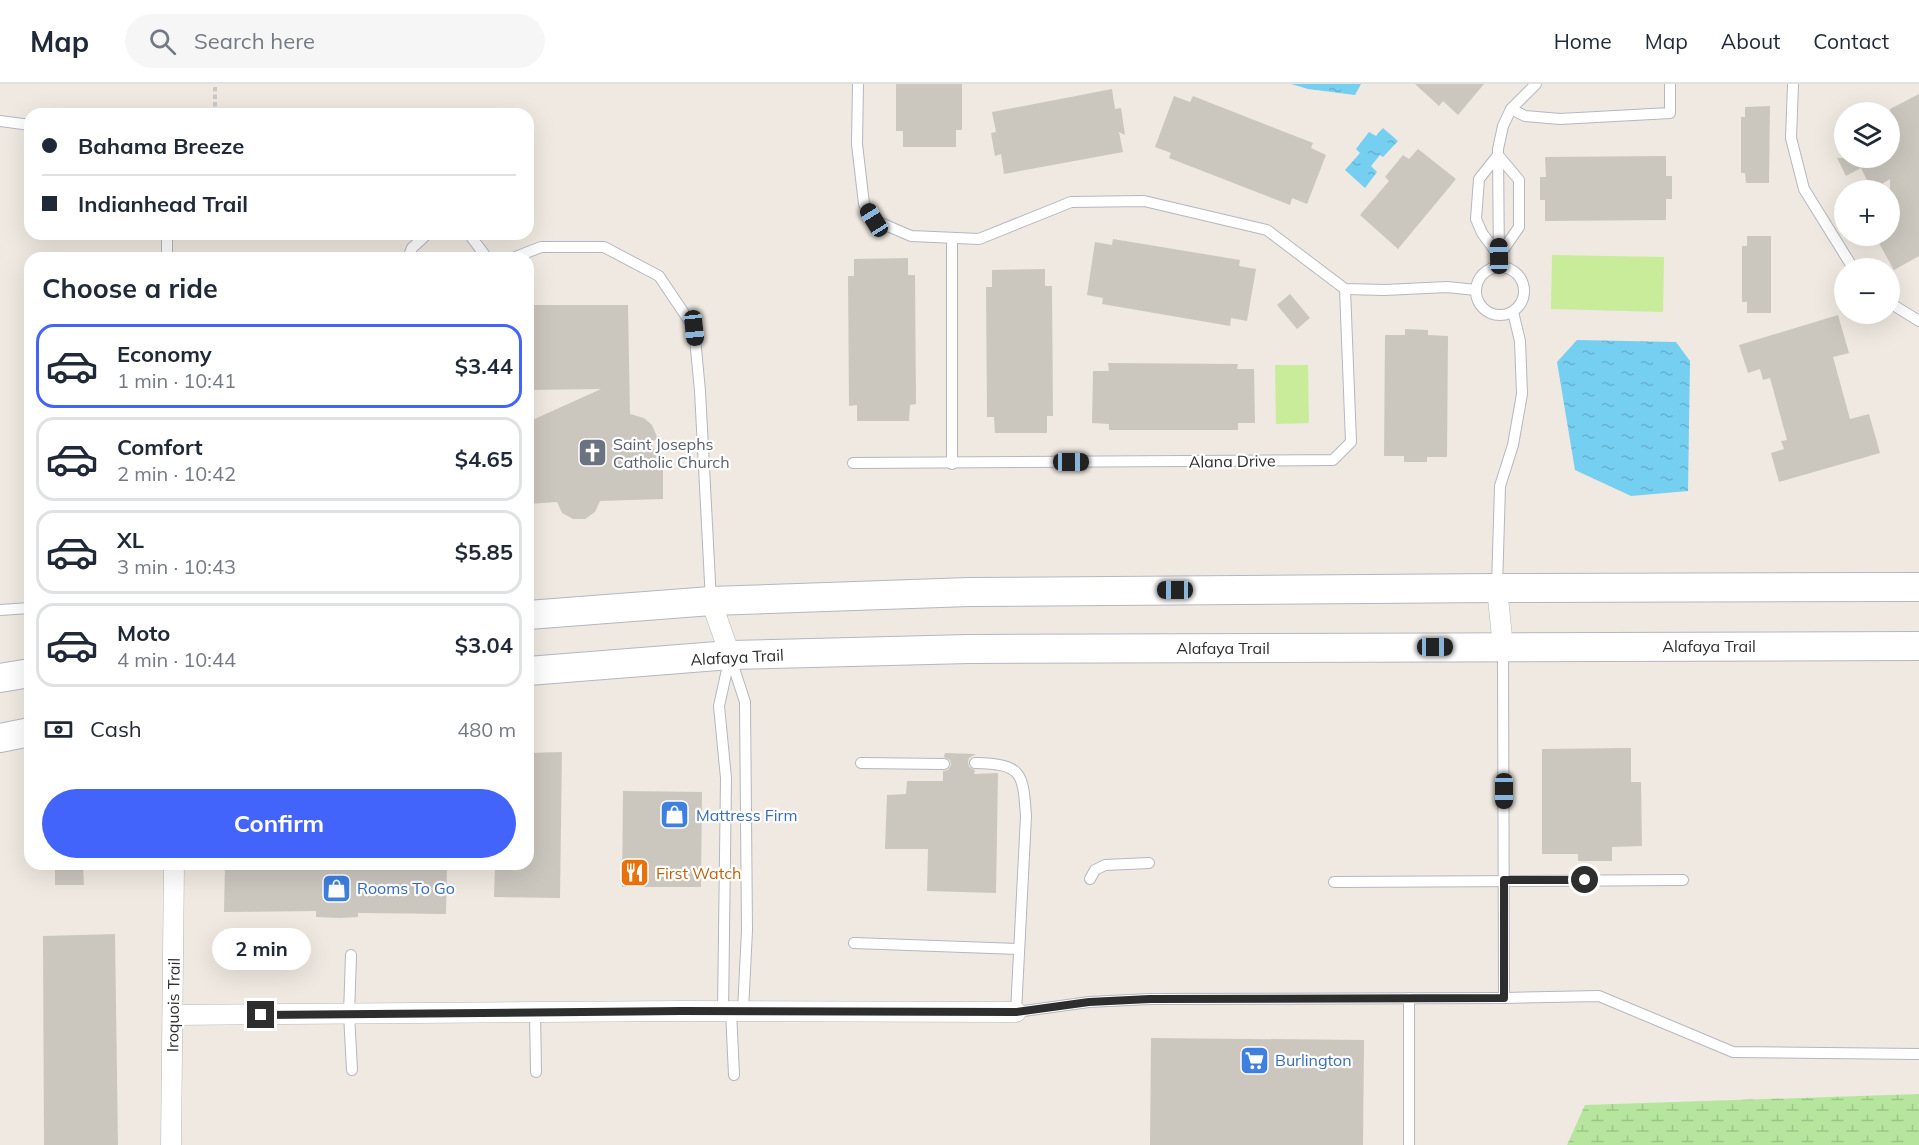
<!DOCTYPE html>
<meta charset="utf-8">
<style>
body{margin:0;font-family:Mulish,sans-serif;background:#f6f6f7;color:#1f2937;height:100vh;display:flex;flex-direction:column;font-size:22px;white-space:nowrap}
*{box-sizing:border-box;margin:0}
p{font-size:20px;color:#747a83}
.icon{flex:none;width:33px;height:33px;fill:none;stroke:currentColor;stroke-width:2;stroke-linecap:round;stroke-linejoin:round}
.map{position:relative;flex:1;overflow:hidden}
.sheet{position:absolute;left:24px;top:168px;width:510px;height:618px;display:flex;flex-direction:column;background:#fff;border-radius:18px;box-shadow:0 6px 24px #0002}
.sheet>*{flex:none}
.guide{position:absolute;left:24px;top:24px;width:510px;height:132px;border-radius:18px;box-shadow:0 6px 24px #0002;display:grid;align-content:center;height:132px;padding:0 18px;background:#fff}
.controls{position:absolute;left:1834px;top:18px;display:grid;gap:12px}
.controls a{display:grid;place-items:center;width:66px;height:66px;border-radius:50%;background:#fff;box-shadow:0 6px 24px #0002;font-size:30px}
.end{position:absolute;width:27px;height:27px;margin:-14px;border:8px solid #2e2e2e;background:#fff;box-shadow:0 0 0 3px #fff}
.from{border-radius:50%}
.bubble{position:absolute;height:42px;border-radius:21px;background:#fff;box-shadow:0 6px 24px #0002;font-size:20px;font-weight:700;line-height:42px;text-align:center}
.car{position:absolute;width:18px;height:36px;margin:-18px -9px;border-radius:8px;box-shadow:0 0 4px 2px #0007;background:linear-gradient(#222 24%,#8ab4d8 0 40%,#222 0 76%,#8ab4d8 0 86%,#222 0)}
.guide b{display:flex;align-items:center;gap:21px;height:57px;font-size:22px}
.guide b+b{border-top:2px solid #e0e1e3}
.guide i{width:15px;height:15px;background:#1f2937}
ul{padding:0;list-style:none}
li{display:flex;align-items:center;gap:18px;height:84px;margin:0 12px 9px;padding:0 6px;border:3px solid #e0e1e3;border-radius:18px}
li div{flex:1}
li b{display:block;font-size:22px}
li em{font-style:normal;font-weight:700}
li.selected{border-color:#4264fb}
li>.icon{width:54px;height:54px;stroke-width:1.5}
h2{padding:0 18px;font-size:27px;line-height:72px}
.pay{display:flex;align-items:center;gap:15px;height:66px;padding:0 18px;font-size:22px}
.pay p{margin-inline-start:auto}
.primary-button{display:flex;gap:12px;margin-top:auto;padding:12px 18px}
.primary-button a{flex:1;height:69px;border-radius:36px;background:#4264fb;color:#fff;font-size:24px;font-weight:700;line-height:69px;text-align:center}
header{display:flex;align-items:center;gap:36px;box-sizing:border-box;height:84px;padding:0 30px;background:#fff;border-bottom:2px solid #e0e1e3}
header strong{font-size:28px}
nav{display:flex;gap:33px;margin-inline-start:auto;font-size:21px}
.search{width:420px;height:54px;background:#f6f6f7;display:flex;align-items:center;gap:15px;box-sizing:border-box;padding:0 21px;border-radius:33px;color:#747a83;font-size:22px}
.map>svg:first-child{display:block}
</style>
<header>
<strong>Map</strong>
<div class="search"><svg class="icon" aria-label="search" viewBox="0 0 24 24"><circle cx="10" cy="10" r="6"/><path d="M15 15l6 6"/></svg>Search here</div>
<nav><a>Home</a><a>Map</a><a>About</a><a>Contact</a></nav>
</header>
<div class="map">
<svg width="1919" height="1061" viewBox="0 0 1919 1061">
<defs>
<pattern id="wetland-marsh" width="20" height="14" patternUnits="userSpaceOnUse" patternTransform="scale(1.5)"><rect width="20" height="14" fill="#b6e59e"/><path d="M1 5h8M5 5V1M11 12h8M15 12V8" fill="none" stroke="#9dc588"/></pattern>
<pattern id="water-ripples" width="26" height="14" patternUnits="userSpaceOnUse" patternTransform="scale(1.5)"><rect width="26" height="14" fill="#75cff0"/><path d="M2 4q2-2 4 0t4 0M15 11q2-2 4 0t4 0" fill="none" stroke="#66b2ce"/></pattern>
</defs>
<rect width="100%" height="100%" fill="#efe9e1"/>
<polygon fill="url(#wetland-marsh)" points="1919,1010 1919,1061 1567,1061 1585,1021"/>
<g fill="#c9ec9a">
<polygon points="1552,171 1664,173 1663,228 1551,225"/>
<polygon points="1275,281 1308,281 1309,339 1276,340"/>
</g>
<g fill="url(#water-ripples)">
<polygon points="1291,0 1361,0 1355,11 1308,5"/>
<polygon points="1383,44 1398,57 1383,73 1380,71 1371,82 1377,88 1365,104 1345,86 1360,69 1356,65 1369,48 1376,52"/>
<polygon points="1577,256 1676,258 1690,277 1688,407 1631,412 1575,386 1557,278"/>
</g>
<g fill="#cbc7bf">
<polygon points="896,0 962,0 962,46 956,46 956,63 903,63 903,47 896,47"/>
<polygon points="1415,0 1484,0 1458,31 1443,17 1439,22"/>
<polygon points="1112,5 1115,25 1121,24 1125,51 1119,48 1123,68 1004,90 1001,70 995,72 991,49 996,48 992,28"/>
<polygon points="1919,10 1919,172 1894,186 1875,152 1890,152 1890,95 1872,106 1861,84 1846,92 1837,74 1890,74 1890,25"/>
<polygon points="1174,12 1190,18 1193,12 1313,59 1311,64 1326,71 1307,120 1292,114 1290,121 1169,74 1171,69 1155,63"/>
<polygon points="1770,22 1769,99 1746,99 1745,89 1741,89 1741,33 1745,33 1745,23"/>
<polygon points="1418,65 1456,95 1398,165 1360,131 1389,97 1385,93 1403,71 1409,75"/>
<polygon points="1666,72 1666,92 1672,92 1672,115 1666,115 1666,136 1545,137 1545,116 1540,116 1540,93 1546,93 1545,73"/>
<polygon points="1747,152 1771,152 1771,229 1747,229 1747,218 1742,218 1742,162 1747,162"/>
<polygon points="1113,155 1240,176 1239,182 1256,185 1247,237 1231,234 1230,242 1102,220 1103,214 1087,211 1095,158 1112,161"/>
<polygon points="908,174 908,191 915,191 916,320 910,321 909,337 857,337 857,321 849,322 848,192 854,192 854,175"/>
<polygon points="1045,185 1045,202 1052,202 1053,332 1047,332 1047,349 995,349 994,333 987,333 986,203 992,203 992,186"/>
<polygon points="1290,210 1310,234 1297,245 1277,221"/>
<polygon points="528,221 628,221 630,330 644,334 652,341 658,355 650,358 663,379 663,415 600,417 595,428 585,435 573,435 562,429 557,418 528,420 528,338 601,305 528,306"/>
<polygon points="1838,231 1849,269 1833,273 1850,335 1869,330 1880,369 1779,398 1771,369 1784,365 1781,357 1787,356 1770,294 1763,296 1760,285 1748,289 1739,261"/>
<polygon points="1405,245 1428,246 1428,251 1448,252 1447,373 1427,373 1427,378 1404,378 1404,372 1384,372 1385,251 1405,251"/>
<polygon points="1108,279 1238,280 1237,285 1254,285 1255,339 1238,339 1238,346 1109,346 1109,340 1092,339 1093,287 1109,287"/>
<polygon points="1631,664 1631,698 1641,698 1642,762 1612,763 1612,777 1578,777 1578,770 1542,770 1542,665"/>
<polygon points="562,668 560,814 494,813 495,780 528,780 528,669"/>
<polygon points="945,669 976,670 969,674 968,678 969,683 975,686 974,690 998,689 996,809 927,807 928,765 885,765 887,711 906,710 907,697 943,697 943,687 948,686 951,681 950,676 944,673"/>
<polygon points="623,707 702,708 701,803 622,803"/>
<polygon points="55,780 83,780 84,801 55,801"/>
<polygon points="225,780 447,780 446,830 358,829 358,833 340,834 316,833 316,827 224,828"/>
<polygon points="115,850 118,1061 44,1061 43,852"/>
<polygon points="1151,954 1364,956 1363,1061 1150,1061"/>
</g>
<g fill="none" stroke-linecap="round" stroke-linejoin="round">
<defs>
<g id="service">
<polyline points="858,0 857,60 864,120 874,136 911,152 979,155 1071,118 1144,117 1267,146 1345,205 1385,206 1447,203 1476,206"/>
<polyline points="1793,0 1791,54 1804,105 1853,184"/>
<polyline points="1511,25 1525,32 1560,35 1670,29 1670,0"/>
<polyline points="0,37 30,41"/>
<polygon points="1498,71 1519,96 1519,143 1499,172 1482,149 1476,135 1479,95"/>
<polyline points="167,150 167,174"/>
<polyline points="469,150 487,174"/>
<polyline points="952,155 952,380"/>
<polyline points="408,174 412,164 427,150"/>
<polyline points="513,174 541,163 604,163 659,192 694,244 700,307 711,517"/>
<polyline points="1499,183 1498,65 1503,42 1511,25 1536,0"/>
<circle cx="1500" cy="207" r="24"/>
<polyline points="1890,219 1919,237"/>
<polyline points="853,379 1333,376 1351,358 1345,205"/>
<polyline points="1497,503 1500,402 1513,361 1522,310 1520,257 1513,228"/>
<polyline points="0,526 30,524"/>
<polyline points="1503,563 1504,914"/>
<polyline points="730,572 745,618 747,846 743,927"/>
<polyline points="861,679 944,680"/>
<path d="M975,679C1022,680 1023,688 1026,732L1016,928L1089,918L1150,915L1504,914L1599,912L1733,968L1919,970"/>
<polyline points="1090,795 1095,786 1105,781 1149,779"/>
<polyline points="1334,798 1683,796"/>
<polyline points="854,859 1018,865"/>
<polyline points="351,871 349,930 352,986"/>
<polyline points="723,927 726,694 719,622 730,572"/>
<polyline points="731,927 734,991"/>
<polyline points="535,928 536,988"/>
<polyline points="1409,1061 1409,914"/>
</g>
<g id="minor">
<polyline points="1497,504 1503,563"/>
<polyline points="711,517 730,571"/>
<polyline points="173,931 681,927 1016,928"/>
<polyline points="171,1061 174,780"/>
</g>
<g id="secondary">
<polyline points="528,531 711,517 969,508 1497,504 1919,503"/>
<polyline points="528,587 730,571 969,565 1919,562"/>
<polyline points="0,594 30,589"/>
<polyline points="0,654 30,648"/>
</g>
</defs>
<use href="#service" stroke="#b4b7c1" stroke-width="12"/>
<use href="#minor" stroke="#b4b7c1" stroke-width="21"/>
<use href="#secondary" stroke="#b4b7c1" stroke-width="30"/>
<polyline stroke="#c9c9c9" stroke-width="4" stroke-dasharray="4.5 3" stroke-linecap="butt" points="215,30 215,0"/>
<use href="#service" stroke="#fff" stroke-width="10"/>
<use href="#minor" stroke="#fff" stroke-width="20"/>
<use href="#secondary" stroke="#fff" stroke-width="28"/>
</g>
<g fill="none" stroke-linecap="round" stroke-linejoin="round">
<polyline stroke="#2e2e2e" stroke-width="8" points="261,931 681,927 1016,928 1089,918 1150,915 1504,914 1504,796 1585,796"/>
</g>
<defs>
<symbol id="church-square" viewBox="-11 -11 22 22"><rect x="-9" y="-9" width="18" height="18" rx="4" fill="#6b7280" stroke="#fff"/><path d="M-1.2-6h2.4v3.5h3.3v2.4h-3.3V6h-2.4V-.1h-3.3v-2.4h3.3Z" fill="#fff"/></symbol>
<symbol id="shop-square" viewBox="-11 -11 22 22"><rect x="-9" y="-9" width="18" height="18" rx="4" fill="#3f7fe0" stroke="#fff"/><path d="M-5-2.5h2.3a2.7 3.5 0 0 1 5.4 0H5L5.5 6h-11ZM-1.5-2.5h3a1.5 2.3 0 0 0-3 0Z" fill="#fff"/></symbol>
<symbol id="restaurant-square" viewBox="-11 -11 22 22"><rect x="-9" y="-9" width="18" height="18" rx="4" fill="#e8710a" stroke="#fff"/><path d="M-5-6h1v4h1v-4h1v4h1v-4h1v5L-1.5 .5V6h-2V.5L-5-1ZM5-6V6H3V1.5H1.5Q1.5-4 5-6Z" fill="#fff"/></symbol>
<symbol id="supermarket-square" viewBox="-11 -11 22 22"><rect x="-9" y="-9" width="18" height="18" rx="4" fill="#3f7fe0" stroke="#fff"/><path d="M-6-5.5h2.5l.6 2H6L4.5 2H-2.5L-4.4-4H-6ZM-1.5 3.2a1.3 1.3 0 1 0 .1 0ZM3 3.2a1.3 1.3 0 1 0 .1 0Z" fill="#fff"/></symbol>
</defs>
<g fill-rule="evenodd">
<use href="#church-square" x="576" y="352" width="33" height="33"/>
<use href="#shop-square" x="658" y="714" width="33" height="33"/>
<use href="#restaurant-square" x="618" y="772" width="33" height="33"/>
<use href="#shop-square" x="320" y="788" width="33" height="33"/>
<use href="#supermarket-square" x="1238" y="960" width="33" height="33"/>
</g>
<g text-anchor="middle" stroke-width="4.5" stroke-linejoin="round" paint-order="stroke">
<g font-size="16" fill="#5b616d" stroke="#fff" text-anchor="start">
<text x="613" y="366">Saint Josephs<tspan x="613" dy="18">Catholic Church</tspan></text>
</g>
<g font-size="16" fill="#2e2e2e" stroke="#fff">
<text transform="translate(1232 377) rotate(-1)" y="6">Alana Drive</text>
<text x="1709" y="568">Alafaya Trail</text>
<text x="1223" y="570">Alafaya Trail</text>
<text transform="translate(737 573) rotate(-3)" y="6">Alafaya Trail</text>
<text transform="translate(173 921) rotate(-89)" y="6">Iroquois Trail</text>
</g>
<g font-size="16" fill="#366cbe" stroke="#fff" text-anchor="start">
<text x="696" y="737">Mattress Firm</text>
<text x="357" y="810">Rooms To Go</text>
<text x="1275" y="982">Burlington</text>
</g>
<g font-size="16" fill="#c56008" stroke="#fff" text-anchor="start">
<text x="656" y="795">First Watch</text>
</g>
</g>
</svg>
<div class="controls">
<a><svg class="icon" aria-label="layers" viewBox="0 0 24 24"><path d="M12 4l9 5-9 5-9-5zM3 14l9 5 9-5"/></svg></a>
<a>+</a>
<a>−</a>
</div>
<i class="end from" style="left:1585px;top:796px"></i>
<i class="end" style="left:261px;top:931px"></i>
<div class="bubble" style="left:212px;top:844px;width:99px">2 min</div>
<i class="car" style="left:874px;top:136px;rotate:328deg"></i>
<i class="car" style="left:1499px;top:172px;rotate:359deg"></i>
<i class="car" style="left:694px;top:244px;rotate:174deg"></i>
<i class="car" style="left:1071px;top:378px;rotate:90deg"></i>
<i class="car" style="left:1175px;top:506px;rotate:270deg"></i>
<i class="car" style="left:1435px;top:563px;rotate:90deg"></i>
<i class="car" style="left:1504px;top:707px;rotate:180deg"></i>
<div class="guide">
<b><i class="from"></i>Bahama Breeze</b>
<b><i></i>Indianhead Trail</b>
</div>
<section class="sheet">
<h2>Choose a ride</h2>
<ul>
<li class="selected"><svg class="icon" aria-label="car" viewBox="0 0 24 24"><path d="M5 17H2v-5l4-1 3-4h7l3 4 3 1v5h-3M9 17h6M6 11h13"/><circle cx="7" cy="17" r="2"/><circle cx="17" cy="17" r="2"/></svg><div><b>Economy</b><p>1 min · 10:41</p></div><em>$3.44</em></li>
<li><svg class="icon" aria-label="car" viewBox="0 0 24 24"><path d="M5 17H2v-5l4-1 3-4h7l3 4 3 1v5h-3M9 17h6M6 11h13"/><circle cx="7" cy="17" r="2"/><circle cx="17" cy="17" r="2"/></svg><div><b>Comfort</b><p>2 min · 10:42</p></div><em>$4.65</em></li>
<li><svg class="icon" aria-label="car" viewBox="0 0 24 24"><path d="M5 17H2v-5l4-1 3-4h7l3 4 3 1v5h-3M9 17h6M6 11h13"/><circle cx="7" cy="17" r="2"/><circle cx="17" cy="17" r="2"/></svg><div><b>XL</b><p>3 min · 10:43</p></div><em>$5.85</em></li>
<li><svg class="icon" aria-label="car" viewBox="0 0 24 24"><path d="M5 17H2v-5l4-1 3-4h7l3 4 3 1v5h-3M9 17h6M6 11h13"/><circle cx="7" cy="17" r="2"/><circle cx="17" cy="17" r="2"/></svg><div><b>Moto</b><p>4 min · 10:44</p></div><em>$3.04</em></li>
</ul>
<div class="pay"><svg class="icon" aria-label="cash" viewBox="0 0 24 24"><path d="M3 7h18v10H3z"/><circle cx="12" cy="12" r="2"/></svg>Cash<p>480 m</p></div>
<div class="primary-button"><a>Confirm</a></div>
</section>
</div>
